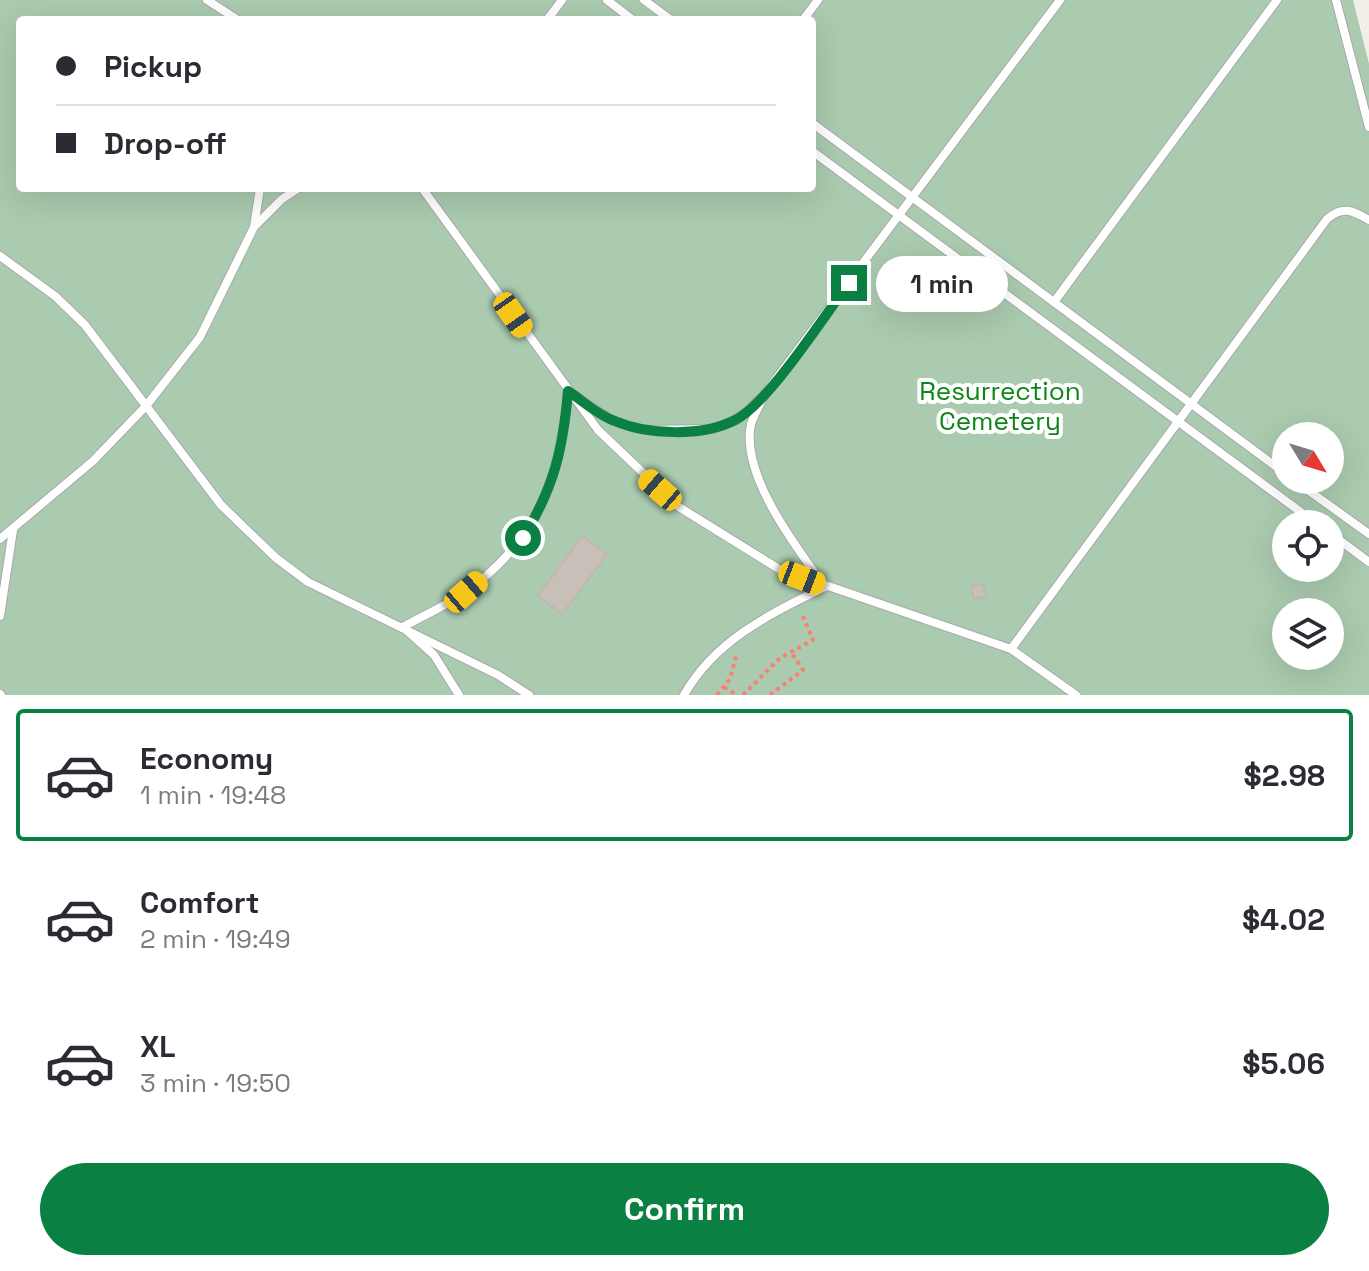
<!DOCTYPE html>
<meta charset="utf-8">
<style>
body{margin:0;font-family:"Space Grotesk",sans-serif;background:#f2f2f3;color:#2b2b33;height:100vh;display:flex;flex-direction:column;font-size:30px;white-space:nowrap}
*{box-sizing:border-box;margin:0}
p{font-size:26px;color:#7c7c81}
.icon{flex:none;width:44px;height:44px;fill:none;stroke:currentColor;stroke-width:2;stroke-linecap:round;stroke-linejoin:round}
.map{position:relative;height:695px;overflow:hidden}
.panel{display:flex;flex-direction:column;background:#fff;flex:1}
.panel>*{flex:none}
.guide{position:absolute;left:16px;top:16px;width:800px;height:176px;border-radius:8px;box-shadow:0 8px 32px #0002;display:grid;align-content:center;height:176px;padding:0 40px;background:#fff}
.needle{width:52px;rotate:128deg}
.fabs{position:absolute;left:1272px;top:422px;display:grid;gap:16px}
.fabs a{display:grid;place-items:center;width:72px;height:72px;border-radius:50%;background:#fff;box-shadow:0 8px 32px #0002;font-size:40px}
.end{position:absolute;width:36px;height:36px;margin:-18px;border:10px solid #0b8043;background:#fff;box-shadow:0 0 0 4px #fff}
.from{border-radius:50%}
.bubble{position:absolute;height:56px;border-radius:28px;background:#fff;box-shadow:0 8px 32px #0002;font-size:26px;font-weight:800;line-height:56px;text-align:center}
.car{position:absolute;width:24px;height:48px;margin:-24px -12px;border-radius:10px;box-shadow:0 0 6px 2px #0007;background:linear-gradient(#f5c518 24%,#345 0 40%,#f5c518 0 76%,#345 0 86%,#f5c518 0)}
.guide b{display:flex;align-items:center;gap:28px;height:76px;font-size:30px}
.guide b+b{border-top:2px solid #e1e1e2}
.guide i{width:20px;height:20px;background:#2b2b33}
ul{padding:14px 0 0;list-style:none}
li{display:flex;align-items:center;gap:24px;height:132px;margin:0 16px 12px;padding:0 24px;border:4px solid transparent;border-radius:8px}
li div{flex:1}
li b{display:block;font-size:30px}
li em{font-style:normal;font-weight:800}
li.on{border-color:#0b8043}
li>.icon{width:72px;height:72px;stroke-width:1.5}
.action{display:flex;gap:16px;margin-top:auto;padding:16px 40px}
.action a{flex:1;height:92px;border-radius:48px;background:#0b8043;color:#fff;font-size:32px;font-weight:800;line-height:92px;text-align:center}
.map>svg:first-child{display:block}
</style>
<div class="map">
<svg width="1369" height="695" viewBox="0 0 1369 695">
<rect width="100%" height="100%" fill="#f2efe9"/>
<path fill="#aacbaf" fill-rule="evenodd" d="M0,0H1353L1369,64V695H0ZM20,20H812V188H20ZM1286,436H1330V480H1286ZM1286,524H1330V568H1286ZM1286,612H1330V656H1286Z"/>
<g fill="#c7bfb8" stroke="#c4b6ab" stroke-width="2">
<polygon points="582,536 607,554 562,614 538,596"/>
<polygon points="983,584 986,597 974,599 971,586"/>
</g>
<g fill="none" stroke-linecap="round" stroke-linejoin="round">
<defs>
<g id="service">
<polyline points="207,0 238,20"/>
<polyline points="607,0 633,20"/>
<polyline points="644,0 671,20"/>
<polyline points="1336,0 1369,127"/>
<polyline points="547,20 562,0"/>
<polyline points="803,20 818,0"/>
<polyline points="812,123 1286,474"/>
<polyline points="812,151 1317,524"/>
<polyline points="422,188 598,430 679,507 779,569 1011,649 1076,695"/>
<polyline points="255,226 282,199 299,188"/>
<polyline points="0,256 55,296 85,325 221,505 276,558 308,582 498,675 529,695"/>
<polyline points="1054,302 1277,0"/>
<polyline points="1294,480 1369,534"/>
<polyline points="1330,533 1369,562"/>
<polyline points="0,539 93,461 146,406 200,337 254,227 260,188"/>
<polyline points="0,616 13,530"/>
<path d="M1011,649L1327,219C1343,205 1353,211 1369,220"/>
<polyline points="0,694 1,695"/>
<path d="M459,695L434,655L403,627C424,615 448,605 467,591C540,538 560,477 568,391L613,421L644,430L712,429L737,420L760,399"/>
<path d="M684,695C715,640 770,614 825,587C797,548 740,475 751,424C754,415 760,405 764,395L1060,0"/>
</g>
</defs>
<use href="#service" stroke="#a9a9a9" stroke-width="10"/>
<g stroke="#fa8072" stroke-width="4" stroke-dasharray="4 4" stroke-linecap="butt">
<polyline points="724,687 737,695"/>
<polyline points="717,695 730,679 737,653"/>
<polyline points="743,695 780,658 813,640 802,614"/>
<polyline points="770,695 803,670 791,652"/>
</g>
<use href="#service" stroke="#fff" stroke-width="8"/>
</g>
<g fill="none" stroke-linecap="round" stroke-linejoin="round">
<path stroke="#0b8043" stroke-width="10" d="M523,538C554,487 563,450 568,391C583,401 598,415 615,421C647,435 703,437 735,420C769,403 824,316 849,283"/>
</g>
<g text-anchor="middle" stroke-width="8" stroke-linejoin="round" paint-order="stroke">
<g font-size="26" fill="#0c8416" stroke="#fff">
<text x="1000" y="400">Resurrection<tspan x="1000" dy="30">Cemetery</tspan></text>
</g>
</g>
</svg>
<div class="fabs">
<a><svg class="needle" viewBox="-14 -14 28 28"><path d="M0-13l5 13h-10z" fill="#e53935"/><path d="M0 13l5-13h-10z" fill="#7c7c81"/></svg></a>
<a><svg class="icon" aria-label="locate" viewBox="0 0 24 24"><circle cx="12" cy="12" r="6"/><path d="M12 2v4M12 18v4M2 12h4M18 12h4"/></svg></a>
<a><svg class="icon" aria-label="layers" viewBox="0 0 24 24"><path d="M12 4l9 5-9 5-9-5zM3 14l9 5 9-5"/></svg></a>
</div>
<i class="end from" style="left:523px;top:538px"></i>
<i class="end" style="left:849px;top:283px"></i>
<div class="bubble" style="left:876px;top:256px;width:132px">1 min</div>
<i class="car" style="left:513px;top:315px;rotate:145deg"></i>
<i class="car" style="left:660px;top:490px;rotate:311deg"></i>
<i class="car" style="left:802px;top:578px;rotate:111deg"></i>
<i class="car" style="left:466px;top:592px;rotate:49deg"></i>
<div class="guide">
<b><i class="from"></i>Pickup</b>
<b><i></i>Drop-off</b>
</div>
</div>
<section class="panel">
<ul>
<li class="on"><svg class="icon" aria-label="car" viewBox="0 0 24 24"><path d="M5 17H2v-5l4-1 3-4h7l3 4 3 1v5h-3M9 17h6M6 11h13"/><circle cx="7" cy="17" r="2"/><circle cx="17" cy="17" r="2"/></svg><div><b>Economy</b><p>1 min · 19:48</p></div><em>$2.98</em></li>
<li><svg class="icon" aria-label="car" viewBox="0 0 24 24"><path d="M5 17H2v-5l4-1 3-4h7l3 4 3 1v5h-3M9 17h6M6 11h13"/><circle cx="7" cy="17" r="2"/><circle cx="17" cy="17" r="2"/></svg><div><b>Comfort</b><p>2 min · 19:49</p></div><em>$4.02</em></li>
<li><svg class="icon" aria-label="car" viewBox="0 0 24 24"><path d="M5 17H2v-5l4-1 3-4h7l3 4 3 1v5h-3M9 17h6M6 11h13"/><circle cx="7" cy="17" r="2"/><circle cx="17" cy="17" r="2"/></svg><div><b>XL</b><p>3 min · 19:50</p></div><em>$5.06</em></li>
</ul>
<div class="action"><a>Confirm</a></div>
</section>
